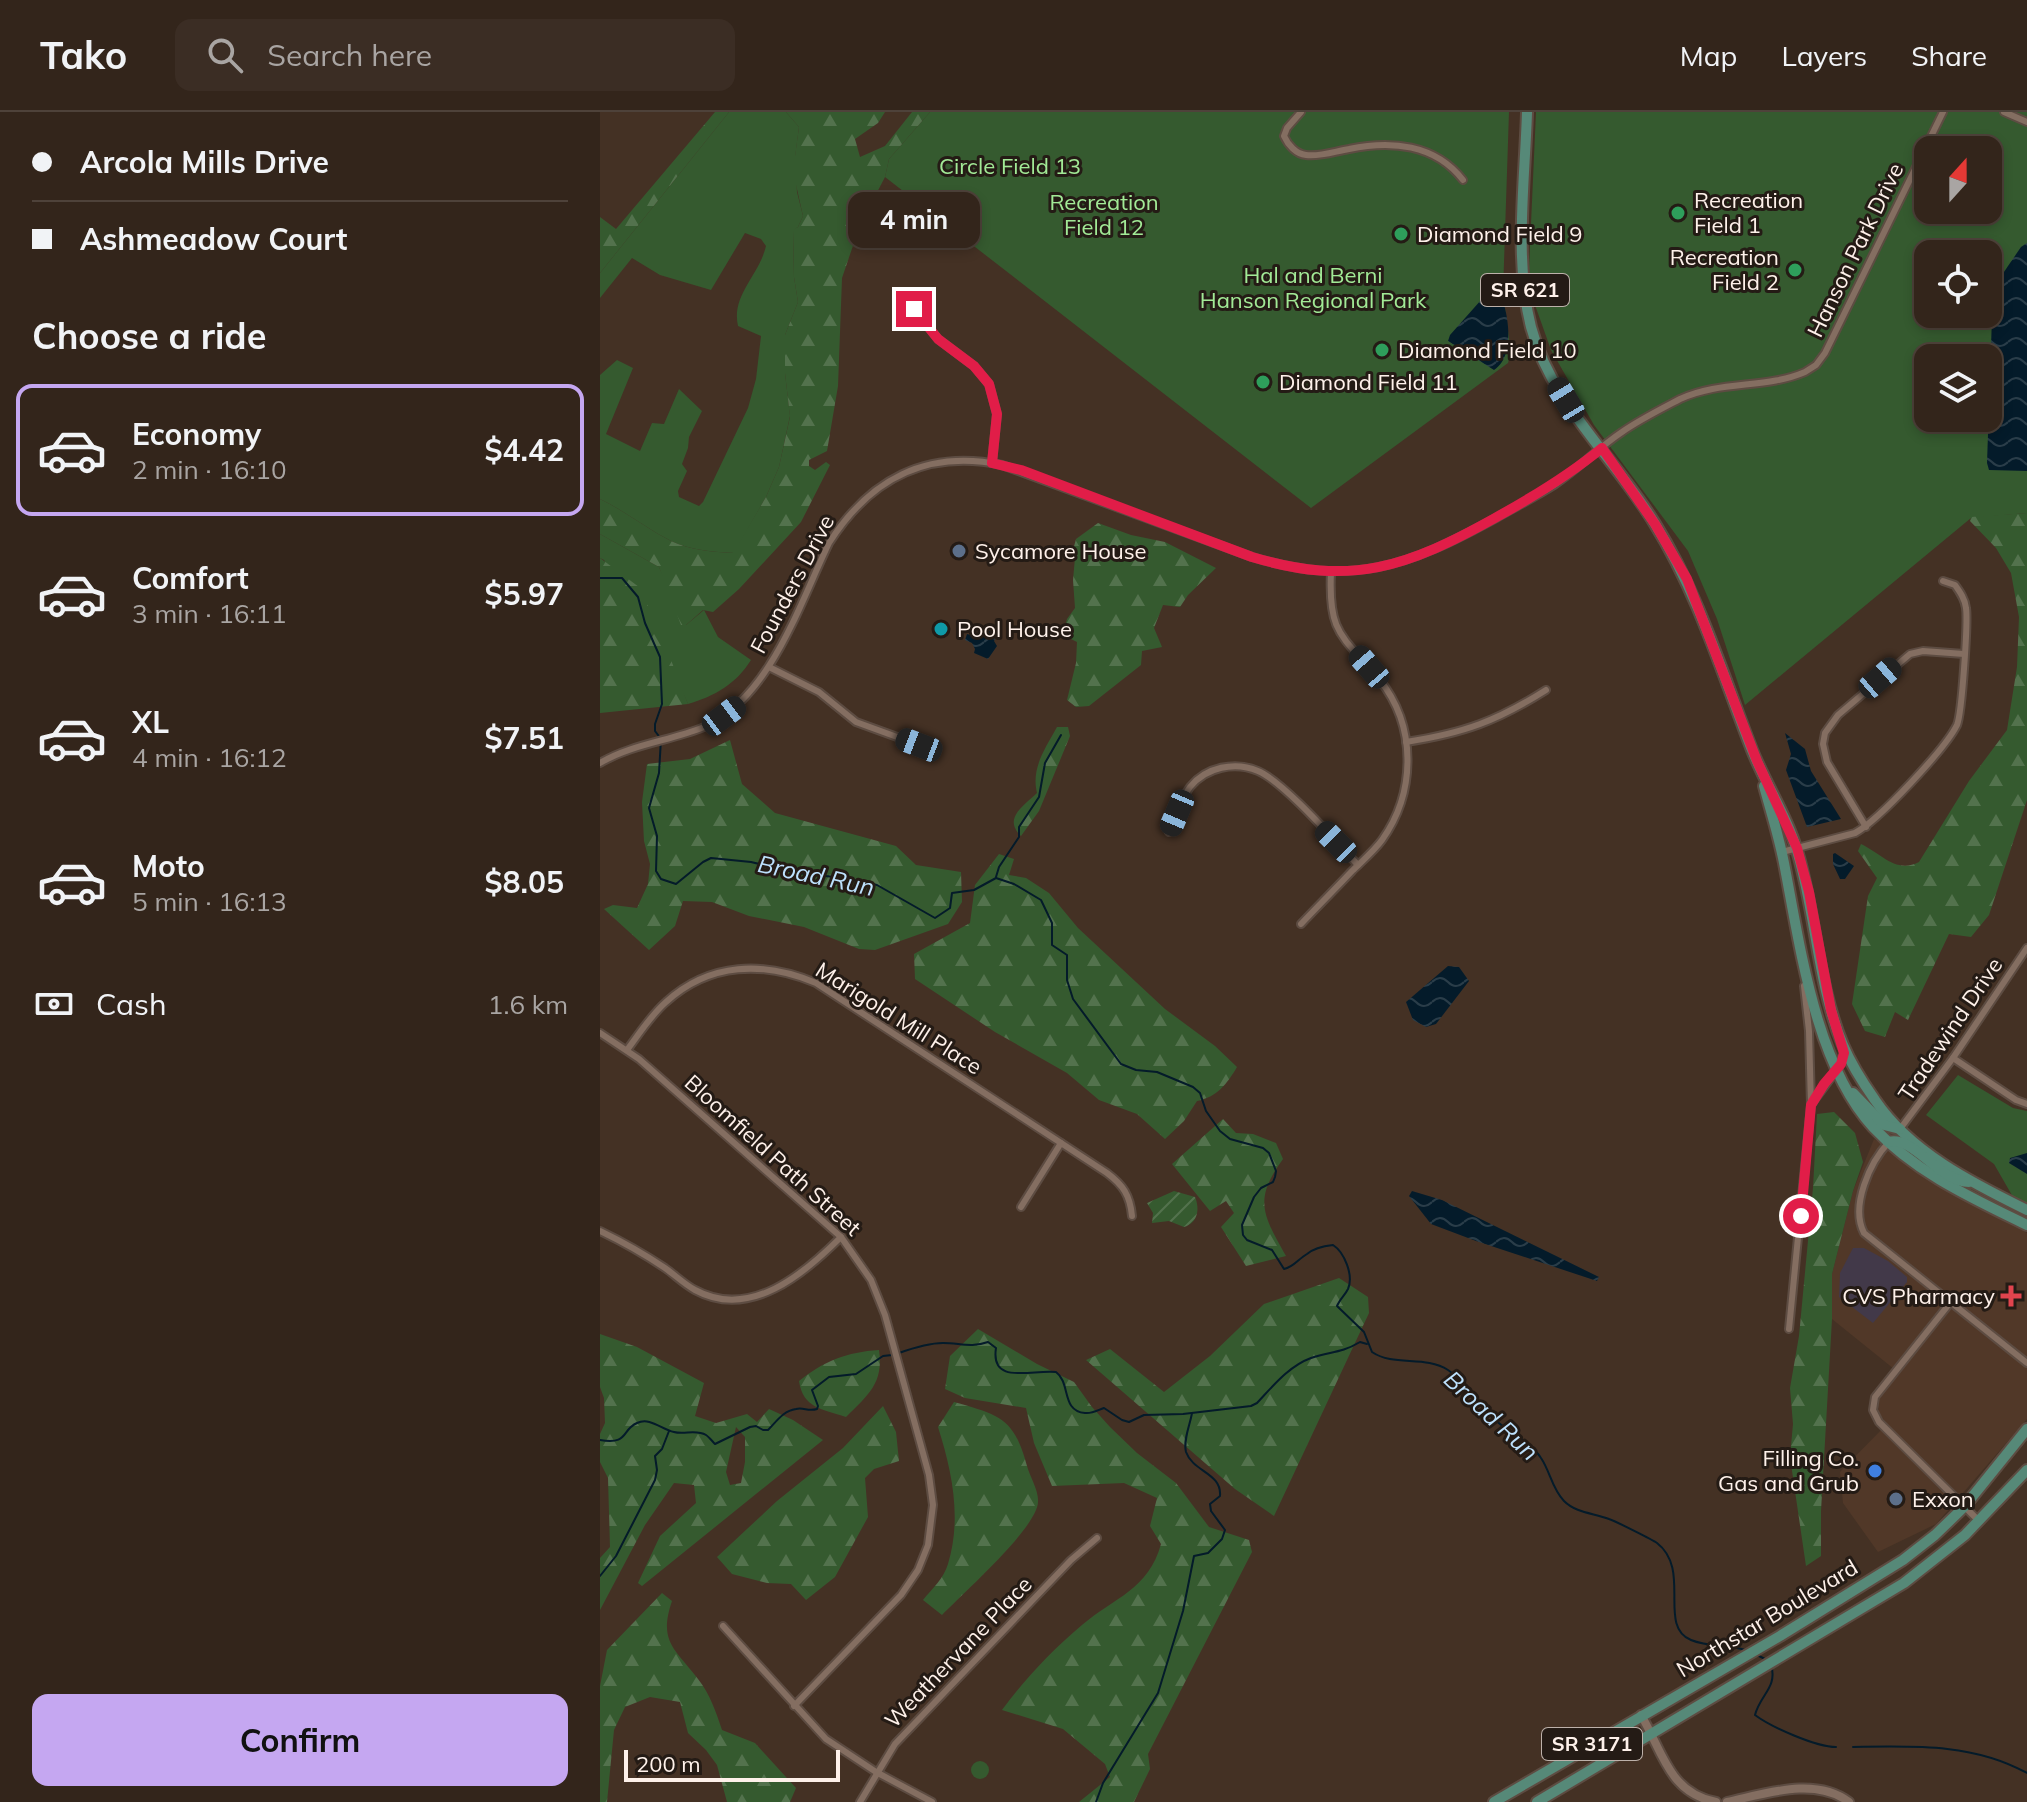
<!DOCTYPE html>
<meta charset="utf-8">
<style>
body{margin:0;font-family:Mulish,sans-serif;background:#3b2d24;color:#f1f3f6;height:100vh;display:flex;flex-direction:column;font-size:30px;white-space:nowrap}
*{box-sizing:border-box;margin:0}
p{font-size:26px;color:#a9a5a3}
.icon{flex:none;width:44px;height:44px;fill:none;stroke:currentColor;stroke-width:2;stroke-linecap:round;stroke-linejoin:round}
.map{position:relative;flex:1;overflow:hidden}
.drawer{display:flex;flex-direction:column;background:#33251b;width:600px}
.drawer>*{flex:none}
.guide{display:grid;align-content:center;height:176px;padding:0 32px;background:#33251b}
.needle{width:52px;rotate:21deg}
.tools{position:absolute;left:1314px;top:24px;display:grid;gap:16px}
.tools a{display:grid;place-items:center;width:88px;height:88px;border-radius:16px;background:#33251b;box-shadow:0 4px 12px #0003,0 0 0 2px #4e423a;font-size:40px}
.scale{position:absolute;left:24px;bottom:20px;width:216px;box-sizing:border-box;padding-left:8px;border:4px solid #fef1ea;border-top:0;font-size:22px;line-height:28px;white-space:nowrap;color:#fef1ea;-webkit-text-stroke:6px #241b15;paint-order:stroke}
.end{position:absolute;width:36px;height:36px;margin:-18px;border:10px solid #e11d48;background:#fff;box-shadow:0 0 0 4px #fff}
.from{border-radius:50%}
.bubble{position:absolute;height:56px;border-radius:16px;background:#33251b;box-shadow:0 4px 12px #0003,0 0 0 2px #4e423a;font-size:26px;font-weight:700;line-height:56px;text-align:center}
.car{position:absolute;width:24px;height:48px;margin:-24px -12px;border-radius:10px;box-shadow:0 0 6px 2px #0007;background:linear-gradient(#222 24%,#8ab4d8 0 40%,#222 0 76%,#8ab4d8 0 86%,#222 0)}
.guide b{display:flex;align-items:center;gap:28px;height:76px;font-size:30px}
.guide b+b{border-top:2px solid #4e423a}
.guide i{width:20px;height:20px;background:#f1f3f6}
ul{padding:0;list-style:none}
li{display:flex;align-items:center;gap:24px;height:132px;margin:0 16px 12px;padding:0 16px;border:4px solid transparent;border-radius:16px}
li div{flex:1}
li b{display:block;font-size:30px}
li em{font-style:normal;font-weight:700}
li.on{border-color:#c5a7f1}
li>.icon{width:72px;height:72px;stroke-width:1.5}
h2{padding:0 32px;font-size:36px;line-height:96px}
.pay{display:flex;align-items:center;gap:20px;height:88px;padding:0 32px;font-size:30px}
.pay p{margin-inline-start:auto}
.action{display:flex;gap:16px;margin-top:auto;padding:16px 32px}
.action a{flex:1;height:92px;border-radius:16px;background:#c5a7f1;color:#111;font-size:32px;font-weight:700;line-height:92px;text-align:center}
header{display:flex;align-items:center;gap:48px;box-sizing:border-box;height:112px;padding:0 40px;background:#33251b;border-bottom:2px solid #4e423a}
header strong{font-size:38px}
nav{display:flex;gap:44px;margin-inline-start:auto;font-size:28px}
.search{width:560px;height:72px;background:#3b2d24;display:flex;align-items:center;gap:20px;box-sizing:border-box;padding:0 28px;border-radius:16px;color:#a9a5a3;font-size:30px}
main{display:flex;flex:1;min-height:0}
.map>svg:first-child{display:block}
</style>
<header>
<strong>Tako</strong>
<div class="search"><svg class="icon" aria-label="search" viewBox="0 0 24 24"><circle cx="10" cy="10" r="6"/><path d="M15 15l6 6"/></svg>Search here</div>
<nav><a>Map</a><a>Layers</a><a>Share</a></nav>
</header>
<main>
<section class="drawer">
<div class="guide">
<b><i class="from"></i>Arcola Mills Drive</b>
<b><i></i>Ashmeadow Court</b>
</div>
<h2>Choose a ride</h2>
<ul>
<li class="on"><svg class="icon" aria-label="car" viewBox="0 0 24 24"><path d="M5 17H2v-5l4-1 3-4h7l3 4 3 1v5h-3M9 17h6M6 11h13"/><circle cx="7" cy="17" r="2"/><circle cx="17" cy="17" r="2"/></svg><div><b>Economy</b><p>2 min · 16:10</p></div><em>$4.42</em></li>
<li><svg class="icon" aria-label="car" viewBox="0 0 24 24"><path d="M5 17H2v-5l4-1 3-4h7l3 4 3 1v5h-3M9 17h6M6 11h13"/><circle cx="7" cy="17" r="2"/><circle cx="17" cy="17" r="2"/></svg><div><b>Comfort</b><p>3 min · 16:11</p></div><em>$5.97</em></li>
<li><svg class="icon" aria-label="car" viewBox="0 0 24 24"><path d="M5 17H2v-5l4-1 3-4h7l3 4 3 1v5h-3M9 17h6M6 11h13"/><circle cx="7" cy="17" r="2"/><circle cx="17" cy="17" r="2"/></svg><div><b>XL</b><p>4 min · 16:12</p></div><em>$7.51</em></li>
<li><svg class="icon" aria-label="car" viewBox="0 0 24 24"><path d="M5 17H2v-5l4-1 3-4h7l3 4 3 1v5h-3M9 17h6M6 11h13"/><circle cx="7" cy="17" r="2"/><circle cx="17" cy="17" r="2"/></svg><div><b>Moto</b><p>5 min · 16:13</p></div><em>$8.05</em></li>
</ul>
<div class="pay"><svg class="icon" aria-label="cash" viewBox="0 0 24 24"><path d="M3 7h18v10H3z"/><circle cx="12" cy="12" r="2"/></svg>Cash<p>1.6 km</p></div>
<div class="action"><a>Confirm</a></div>
</section>
<div class="map">
<svg width="1427" height="1690" viewBox="0 0 1427 1690">
<defs>
<pattern id="forest-firs" width="22" height="20" patternUnits="userSpaceOnUse" patternTransform="scale(2)"><rect width="22" height="20" fill="#355a2f"/><path d="M5 1l3.5 6h-7zM16 11l3.5 6h-7z" fill="#53724d"/></pattern>
<pattern id="garden-furrows" width="10" height="10" patternUnits="userSpaceOnUse" patternTransform="scale(2)"><rect width="10" height="10" fill="#355a2f"/><path d="M-1 1l2-2M0 10L10 0M9 11l2-2" fill="none" stroke="#53724d"/></pattern>
<pattern id="water-waves" width="16" height="10" patternUnits="userSpaceOnUse" patternTransform="scale(2)"><rect width="16" height="10" fill="#041b2a"/><path d="M0 5q4-4 8 0t8 0" fill="none" stroke="#2a3d49"/></pattern>
</defs>
<rect width="100%" height="100%" fill="#443124"/>
<polygon fill="#513828" points="1274,1027 1427,1121 1427,1307 1336,1412 1278,1440 1243,1391 1240,1360 1287,1312 1279,1301 1277,1290 1299,1261 1232,1207 1232,1162 1253,1079"/>
<polygon fill="#423949" points="1253,1136 1264,1136 1288,1149 1307,1165 1307,1170 1273,1211 1239,1185 1240,1161"/>
<g fill="#355a2f" fill-rule="evenodd">
<path d="M129,0H186L199,15L195,46L197,80L203,104L198,115L193,119L194,165L198,190L185,223V261L190,304L179,355L166,385L134,441C114,440 89,438 71,429C47,417 25,399 0,387V263L17,248L33,256L6,322L40,339L52,311L64,312L79,277L102,299L89,325L88,336L82,352L87,359L78,379L79,385L99,394L103,390L148,296L156,267L161,224L138,214C131,183 159,164 166,134L161,127L145,121L111,178L60,163L32,146L0,186V161Z"/>
<polygon points="330,0 909,0 903,181 911,241 908,251 711,396 285,65 289,47"/>
<path d="M936,0H1427V401L1371,406L1145,593L1117,507L1088,439L994,313L951,238L935,193L929,156ZM1328,38H1388V98H1328ZM1328,142H1388V202H1328ZM1328,246H1388V306H1328Z"/>
<path d="M0,422L59,455L86,513L104,498L118,525L151,548C136,572 115,584 88,592L76,565L4,448L0,446Z"/>
<polygon points="1358,963 1413,996 1427,999 1427,1092 1413,1085 1394,1052 1326,1003"/>
<circle cx="380" cy="1658" r="9"/>
</g>
<g fill="url(#forest-firs)" fill-rule="evenodd">
<polygon points="115,0 129,0 0,161 0,105 16,117"/>
<path d="M186,0H285L278,11L255,27L260,45L285,34L312,0H330L289,47L285,65L260,113L242,166L238,274L227,339L209,348V354L215,358L226,350L230,353L201,410L139,477L113,500L103,498L86,513H81L59,455L0,422V387C25,399 47,417 71,429C89,438 114,440 133,441L166,385L179,355L190,305L185,261V223L198,190L194,165L193,118L198,115L203,104L193,59L199,15Z"/>
<path d="M1427,401V688L1389,803L1371,825L1349,822L1308,908L1295,900L1285,925L1265,919L1252,892L1268,784L1277,766L1258,739L1261,732C1282,742 1296,762 1319,750L1369,669L1407,618L1417,555L1419,505L1411,461L1396,436L1370,409L1371,405Z"/>
<polygon points="498,411 531,423 565,430 616,456 588,483 580,495 563,493 554,516 562,535 542,539 541,553 489,594 476,595 467,588 476,551 477,530 463,523 467,507 475,496 473,468 475,446 472,442 476,427"/>
<polygon points="0,446 39,475 59,517 88,592 0,601"/>
<path d="M457,615H468L470,624L439,699L421,724C402,706 425,693 437,681C431,656 445,637 457,615Z"/>
<polygon points="130,628 142,672 175,701 296,734 316,753 361,760 362,790 348,812 275,838 259,837 204,815 149,804 112,790 83,789 75,814 49,838 4,797 13,793 37,796 48,772 50,752 44,729 42,690 47,652 90,647"/>
<path d="M399,742L414,747L409,763L426,766L449,781L478,816L565,897L615,934L637,955C627,972 617,985 597,989L584,1009L565,1027L537,1002L499,988L467,961L395,920L315,867L314,842L370,811L375,773Z"/>
<polygon points="1234,1000 1255,1021 1263,1050 1253,1079 1232,1162 1232,1207 1221,1399 1221,1444 1206,1454 1190,1345 1193,1312 1190,1276 1199,1224 1213,1076 1217,1002"/>
<path d="M623,1007L636,1021L653,1022L676,1031L683,1047C653,1088 663,1103 686,1144L646,1154L621,1115L634,1101L626,1089L610,1099L572,1052Z"/>
<polygon points="739,1166 768,1185 769,1201 674,1404 635,1377 486,1248 510,1237 564,1280 610,1244 664,1192"/>
<path d="M378,1217L437,1252L474,1270L492,1295L510,1315L537,1341L576,1371L609,1415L649,1428L652,1440L548,1642L550,1657L534,1690H479L510,1665L505,1652L463,1617L402,1598C426,1566 451,1539 482,1513C514,1486 549,1477 561,1432L550,1414L557,1386L524,1371L452,1374L434,1331L426,1296L365,1286L345,1277L350,1244Z"/>
<path d="M0,1222L37,1235L104,1271L95,1304L116,1311L147,1302L157,1310L169,1297L193,1308L223,1328L42,1474L38,1471L60,1424L96,1391L94,1373L74,1371L45,1413L0,1498V1446L10,1435L8,1366L0,1350V1322L5,1311L4,1286L0,1275ZM136,1315L145,1325V1350L141,1371L130,1373L126,1360Z"/>
<path d="M279,1238C284,1271 268,1283 246,1305C222,1297 203,1296 199,1269C224,1249 247,1240 279,1238Z"/>
<path d="M354,1290C400,1303 414,1306 427,1354C430,1365 439,1379 438,1390C437,1416 363,1481 342,1503L323,1488C332,1477 344,1466 348,1452C362,1406 352,1359 338,1315Z"/>
<polygon points="283,1294 296,1320 299,1349 274,1357 265,1366 268,1405 235,1465 206,1488 191,1472 167,1471 132,1462 117,1445 177,1389 243,1336"/>
<path d="M62,1481L72,1489C58,1530 75,1537 98,1567C110,1582 116,1600 122,1618L155,1631L196,1676L190,1690H127L117,1653L106,1638L88,1621L80,1590L50,1585L25,1595L14,1618L7,1690H0V1574L7,1538Z"/>
</g>
<path fill="url(#garden-furrows)" d="M574,1079L595,1085C600,1097 598,1111 584,1115L569,1109L552,1111L553,1101L547,1091Z"/>
<g fill="url(#water-waves)">
<polygon points="1427,131 1427,359 1389,358 1387,351 1393,176 1421,135"/>
<path d="M891,162C906,183 920,242 894,258L848,229L850,223L889,179Z"/>
<polygon points="384,517 397,522 394,529 397,534 388,547 374,541 375,537 372,531 365,528 367,522 374,524 375,522 382,522"/>
<polygon points="1185,621 1205,637 1211,659 1241,707 1207,715 1186,658 1191,642"/>
<polygon points="1235,741 1254,754 1245,767 1240,767 1233,752 1233,742"/>
<polygon points="848,854 859,855 869,869 836,912 826,915 813,908 806,890"/>
<polygon points="1427,1041 1427,1062 1409,1051 1410,1046"/>
<polygon points="812,1079 842,1088 999,1165 997,1169 876,1129 831,1112 809,1084"/>
</g>
<g fill="none" stroke-linecap="round" stroke-linejoin="round">
<g stroke="#041b2a" stroke-width="2">
<path d="M0,466H22L38,485L45,511L60,545L62,592L55,612V619L61,627L59,661L49,696L57,724L56,759L61,767L76,772L103,750L111,746L151,750L197,761L244,766L277,773L335,806L350,796L352,781L374,778L396,766L414,772L441,788L452,811V833L467,843V868L473,887L521,952L536,958L557,960L593,975L600,981L606,999L620,1019L630,1027L663,1036L669,1041L676,1059L675,1065L673,1070L661,1076L654,1085L642,1113L643,1123L647,1128L672,1138L684,1157C694,1155 698,1147 707,1142C714,1136 724,1134 733,1133C744,1140 754,1163 748,1177C745,1183 740,1187 737,1194L764,1220L772,1240C794,1255 825,1243 848,1258C867,1270 878,1292 894,1307C908,1320 930,1329 941,1346C950,1359 952,1377 964,1389C976,1401 993,1401 1009,1407C1015,1409 1053,1428 1057,1431C1092,1458 1057,1514 1091,1528C1108,1535 1128,1533 1145,1538"/>
<polyline points="396,765 399,755 419,725 419,715 439,685 445,651 461,623"/>
<path d="M299,1241C313,1236 328,1231 343,1231C360,1231 371,1236 388,1230L396,1236C390,1274 433,1257 456,1260C471,1271 461,1299 485,1301C492,1302 498,1298 504,1296L522,1308L529,1310L544,1303L583,1302L651,1294L657,1291C673,1274 689,1254 711,1246C730,1239 740,1242 760,1230L767,1232"/>
<path d="M0,1328C29,1333 21,1318 37,1311C50,1305 61,1317 74,1320C84,1323 96,1317 106,1323C109,1325 112,1329 115,1332L150,1315L156,1314L163,1318H168C177,1309 183,1299 196,1297C204,1295 208,1300 217,1297L218,1294L212,1278L229,1265L256,1262L283,1244L292,1243"/>
<polyline points="0,1464 16,1444 55,1368 57,1358 55,1344 62,1337 69,1319"/>
<polyline points="1155,1542 1167,1548"/>
<path d="M1171,1553C1178,1575 1160,1583 1155,1603C1171,1615 1216,1635 1236,1635"/>
<path d="M1253,1635C1313,1634 1373,1631 1427,1661"/>
<path d="M496,1690L503,1671L558,1581L583,1499L594,1444L608,1441L622,1427L625,1418L611,1399L610,1392L620,1384C622,1361 593,1360 586,1340C583,1328 590,1313 592,1301"/>
</g>
<defs>
<g id="minor">
<path d="M701,0L687,16L684,24C688,33 696,42 706,43C720,45 736,39 749,37C791,28 835,32 863,68"/>
<polyline points="1404,0 1427,10"/>
<polyline points="314,197 338,227 374,254 389,272 397,302 392,351"/>
<polyline points="169,555 219,580 256,610 319,633"/>
<path d="M806,630C864,621 897,609 946,578"/>
<path d="M0,651C32,632 70,629 104,615C170,586 199,493 229,431C269,368 326,337 402,353L652,445C752,475 807,455 896,406C915,395 935,385 954,373C978,357 998,336 1022,320C1039,308 1061,297 1080,287C1121,268 1166,277 1205,260L1216,253L1225,241L1343,0"/>
<polyline points="1266,715 1227,650 1223,632 1225,621 1238,603 1310,542 1323,539 1364,542"/>
<path d="M569,720C575,705 580,688 590,675C606,655 635,649 658,659C684,670 736,730 758,753"/>
<path d="M1182,740L1255,721C1279,708 1345,637 1357,613C1362,601 1368,510 1366,496C1365,487 1360,480 1355,473L1343,469"/>
<path d="M701,812C718,794 735,777 752,759C762,749 774,739 782,728C816,680 817,614 779,567C742,523 728,522 731,460"/>
<polyline points="0,921 39,947 241,1125 271,1168 285,1203 329,1363 333,1393 328,1433 318,1458 301,1483 194,1594"/>
<path d="M27,938C39,922 51,903 66,890C110,850 164,849 216,871L507,1061C523,1073 530,1083 532,1104"/>
<polyline points="1353,946 1416,988 1427,992"/>
<path d="M1211,993C1220,978 1243,955 1244,939"/>
<polyline points="1300,1017 1353,946 1427,836"/>
<path d="M1289,1030C1270,1050 1250,1094 1264,1121L1427,1251"/>
<polyline points="421,1095 461,1031"/>
<path d="M0,1119C23,1130 44,1142 65,1156C75,1163 84,1172 95,1178C150,1208 204,1162 241,1125"/>
<polyline points="1350,1191 1275,1285 1273,1298 1279,1310 1379,1409"/>
<polyline points="1189,1217 1211,993 1209,919 1204,874"/>
<polyline points="123,1514 226,1627 276,1660 332,1690"/>
<polyline points="260,1690 295,1632 471,1448 497,1426"/>
</g>
<g id="tertiary">
<path d="M1041,1603C1063,1640 1069,1681 1116,1690"/>
<path d="M1127,1690C1165,1682 1215,1664 1249,1690"/>
</g>
<g id="primary">
<path d="M927,0C925,68 914,149 931,215C951,291 1015,346 1055,412C1099,483 1122,561 1152,638C1166,673 1188,706 1198,742C1216,804 1218,874 1243,933C1251,952 1263,971 1275,988C1310,1040 1372,1071 1427,1098"/>
<path d="M1164,674C1171,700 1179,725 1184,751C1200,833 1215,952 1273,1015C1316,1061 1372,1086 1427,1113"/>
<polyline points="1253,981 1284,1013 1300,1017"/>
<path d="M1289,1030C1313,1023 1340,1070 1369,1070"/>
<polyline points="894,1690 1180,1524 1303,1448 1335,1423 1364,1395 1427,1317"/>
<polyline points="937,1690 1304,1471 1365,1423 1427,1358"/>
</g>
</defs>
<use href="#minor" stroke="#5d4c42" stroke-width="10"/>
<use href="#tertiary" stroke="#5d4c42" stroke-width="12"/>
<use href="#primary" stroke="#5d4c42" stroke-width="14"/>
<use href="#minor" stroke="#846e61" stroke-width="6"/>
<use href="#tertiary" stroke="#846e61" stroke-width="8"/>
<use href="#primary" stroke="#568978" stroke-width="10"/>
</g>
<g fill="none" stroke-linecap="round" stroke-linejoin="round">
<path stroke="#e11d48" stroke-width="10" d="M314,197L338,227L374,254L389,272L397,302L392,351L421,358L652,445C752,475 807,455 895,406C933,385 968,364 1002,336L1055,412L1087,467L1157,649L1197,736L1209,780L1231,898L1244,941L1241,952L1224,972L1211,993L1201,1104"/>
</g>
<g fill="#2e9e5b" stroke="#241b15" stroke-width="3">
<circle cx="1078" cy="101" r="8"/>
<circle cx="801" cy="122" r="8"/>
<circle cx="1195" cy="158" r="8"/>
<circle cx="782" cy="238" r="8"/>
<circle cx="663" cy="270" r="8"/>
</g>
<g fill="#5c6f8a" stroke="#241b15" stroke-width="3">
<circle cx="359" cy="439" r="8"/>
<circle cx="1296" cy="1387" r="8"/>
</g>
<circle fill="#0f9aa8" stroke="#241b15" stroke-width="3" cx="341" cy="517" r="8"/>
<path fill="#e0444e" stroke="#241b15" stroke-width="3" d="M1407 1172h8v8h8v8h-8v8h-8v-8h-8v-8h8z"/>
<circle fill="#3f7fe0" stroke="#241b15" stroke-width="3" cx="1275" cy="1359" r="8"/>
<g text-anchor="middle" stroke-width="6" stroke-linejoin="round" paint-order="stroke">
<g fill="#241b15" stroke="#bdb1aa" stroke-width="2">
<rect x="881" y="162" width="88" height="32" rx="6"/>
<rect x="942" y="1616" width="100" height="32" rx="6"/>
</g>
<g font-size="20" font-weight="bold" fill="#fef1ea">
<text x="925" y="185">SR 621</text>
<text x="992" y="1639">SR 3171</text>
</g>
<g font-size="22" fill="#a2ea96" stroke="#241b15">
<text x="410" y="62">Circle Field 13</text>
<text x="504" y="98">Recreation<tspan x="504" dy="25">Field 12</tspan></text>
<text x="713" y="171">Hal and Berni<tspan x="713" dy="25">Hanson Regional Park</tspan></text>
</g>
<g font-size="22" fill="#fef1ea" stroke="#241b15" text-anchor="start">
<text x="1094" y="96">Recreation<tspan x="1094" dy="25">Field 1</tspan></text>
<text x="817" y="130">Diamond Field 9</text>
<text x="1179" y="153" text-anchor="end">Recreation<tspan x="1179" dy="25">Field 2</tspan></text>
<text x="798" y="246">Diamond Field 10</text>
<text x="679" y="278">Diamond Field 11</text>
<text x="375" y="447">Sycamore House</text>
<text x="357" y="525">Pool House</text>
<text x="1395" y="1192" text-anchor="end">CVS Pharmacy</text>
<text x="1259" y="1354" text-anchor="end">Filling Co.<tspan x="1259" dy="25">Gas and Grub</tspan></text>
<text x="1312" y="1395">Exxon</text>
</g>
<g font-size="22" fill="#fef1ea" stroke="#241b15">
<text transform="translate(1255 138) rotate(-64)" y="8">Hanson Park Drive</text>
<text transform="translate(192 472) rotate(-62)" y="8">Founders Drive</text>
<text transform="translate(299 906) rotate(32)" y="8">Marigold Mill Place</text>
<text transform="translate(1350 917) rotate(-56)" y="8">Tradewind Drive</text>
<text transform="translate(173 1043) rotate(42)" y="8">Bloomfield Path Street</text>
<text transform="translate(1167 1506) rotate(-31)" y="8">Northstar Boulevard</text>
<text transform="translate(358 1540) rotate(-46)" y="8">Weathervane Place</text>
</g>
<g font-size="24" font-style="italic" fill="#bde1fd" stroke="#241b15">
<text transform="translate(216 764) rotate(12)" y="8">Broad Run</text>
<text transform="translate(891 1304) rotate(43)" y="8">Broad Run</text>
</g>
</g>
</svg>
<div class="tools">
<a><svg class="needle" viewBox="-14 -14 28 28"><path d="M0-13l5 13h-10z" fill="#e53935"/><path d="M0 13l5-13h-10z" fill="#a9a5a3"/></svg></a>
<a><svg class="icon" aria-label="locate" viewBox="0 0 24 24"><circle cx="12" cy="12" r="6"/><path d="M12 2v4M12 18v4M2 12h4M18 12h4"/></svg></a>
<a><svg class="icon" aria-label="layers" viewBox="0 0 24 24"><path d="M12 4l9 5-9 5-9-5zM3 14l9 5 9-5"/></svg></a>
</div>
<div class="scale">200 m</div>
<i class="end from" style="left:1201px;top:1104px"></i>
<i class="end" style="left:314px;top:197px"></i>
<div class="bubble" style="left:248px;top:80px;width:132px">4 min</div>
<i class="car" style="left:966px;top:288px;rotate:329deg"></i>
<i class="car" style="left:769px;top:555px;rotate:319deg"></i>
<i class="car" style="left:1280px;top:566px;rotate:49deg"></i>
<i class="car" style="left:124px;top:604px;rotate:53deg"></i>
<i class="car" style="left:319px;top:633px;rotate:291deg"></i>
<i class="car" style="left:577px;top:701px;rotate:203deg"></i>
<i class="car" style="left:736px;top:730px;rotate:315deg"></i>
</div>
</main>
